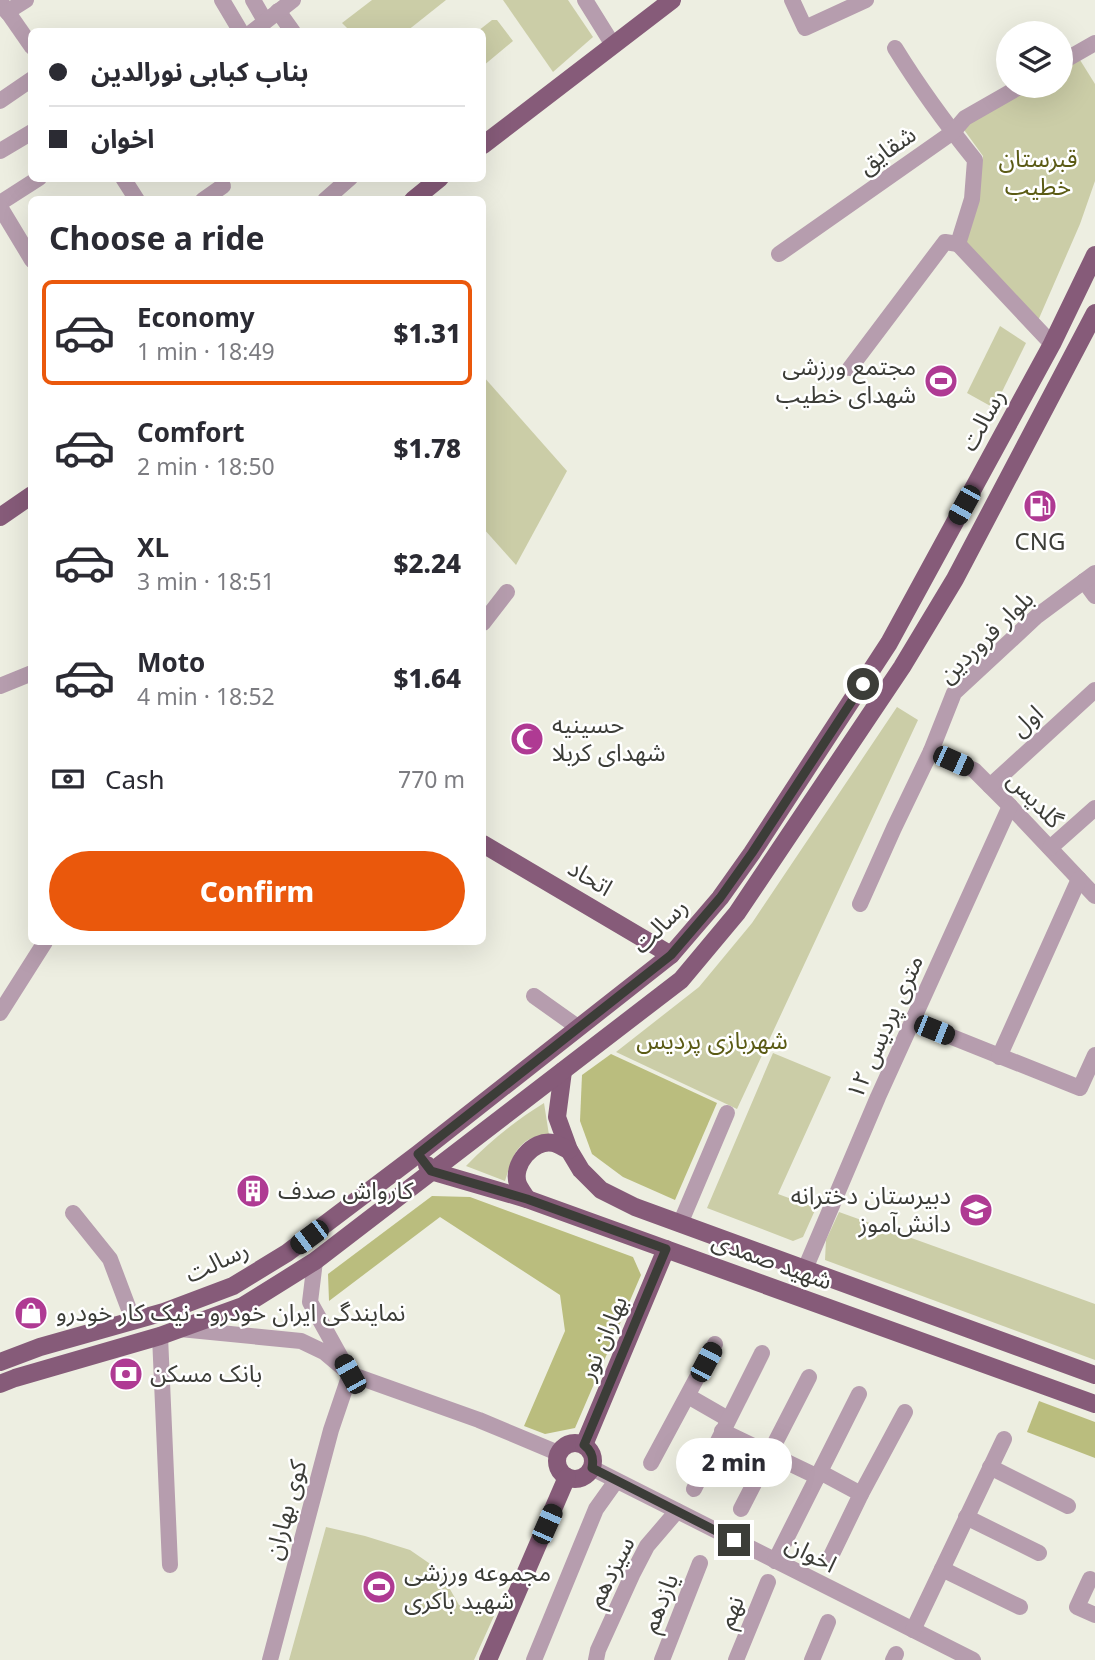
<!DOCTYPE html>
<meta charset="utf-8">
<style>
body{margin:0;font-family:"Noto Sans","Noto Sans Arabic",sans-serif;background:#f7f7f7;color:#2b2b33;height:100vh;display:flex;flex-direction:column;font-size:26px;white-space:nowrap}
*{box-sizing:border-box;margin:0}
p{font-size:23px;color:#7c7c81}
.icon{flex:none;width:38px;height:38px;fill:none;stroke:currentColor;stroke-width:2;stroke-linecap:round;stroke-linejoin:round}
.map{position:relative;flex:1;overflow:hidden}
.panel{position:absolute;left:28px;top:196px;width:458px;height:749px;display:flex;flex-direction:column;background:#fff;border-radius:10px;box-shadow:0 7px 28px #0002}
.panel>*{flex:none}
.top-card{position:absolute;left:28px;top:28px;width:458px;height:154px;border-radius:10px;box-shadow:0 7px 28px #0002;display:grid;align-content:center;height:154px;padding:0 21px;background:#fff}
.buttons{position:absolute;left:996px;top:21px;display:grid;gap:14px}
.buttons a{display:grid;place-items:center;width:77px;height:77px;border-radius:50%;background:#fff;box-shadow:0 7px 28px #0002;font-size:35px}
.end{position:absolute;width:32px;height:32px;margin:-16px;border:9px solid #3c3d38;background:#fff;box-shadow:0 0 0 4px #fff}
.from{border-radius:50%}
.bubble{position:absolute;height:49px;border-radius:24px;background:#fff;box-shadow:0 7px 28px #0002;font-size:23px;font-weight:800;line-height:49px;text-align:center}
.car{position:absolute;width:21px;height:42px;margin:-21px -10px;border-radius:9px;box-shadow:0 0 5px 2px #0007;background:linear-gradient(#222 24%,#8ab4d8 0 40%,#222 0 76%,#8ab4d8 0 86%,#222 0)}
.top-card b{display:flex;align-items:center;gap:24px;height:66px;font-size:26px}
.top-card b+b{border-top:2px solid #e1e1e2}
.top-card i{width:18px;height:18px;background:#2b2b33}
ul{padding:0;list-style:none}
li{display:flex;align-items:center;gap:21px;height:105px;margin:0 14px 10px;padding:0 7px;border:4px solid transparent;border-radius:10px}
li div{flex:1}
li b{display:block;font-size:26px}
li em{font-style:normal;font-weight:800}
li.active{border-color:#ea580c}
li>.icon{width:63px;height:63px;stroke-width:1.5}
h2{padding:0 21px;font-size:32px;line-height:84px}
.pay{display:flex;align-items:center;gap:18px;height:77px;padding:0 21px;font-size:26px}
.pay p{margin-inline-start:auto}
.action{display:flex;gap:14px;margin-top:auto;padding:14px 21px}
.action a{flex:1;height:80px;border-radius:42px;background:#ea580c;color:#fff;font-size:28px;font-weight:800;line-height:80px;text-align:center}
.map>svg:first-child{display:block}
</style>
<div class="map">
<svg width="1095" height="1660" viewBox="0 0 1095 1660">
<rect width="100%" height="100%" fill="#edeee1"/>
<g fill="#cbcda7">
<polygon points="372,0 446,0 407,31 350,31 342,23"/>
<polygon points="503,0 568,0 593,37 553,72"/>
<polygon points="492,20 497,20 513,41 483,66 483,32 478,31"/>
<polygon points="1080,60 1095,84 1095,181 1080,224 1037,323 963,243 976,199 983,156 962,127 1035,86 1060,86 1061,71"/>
<polygon points="1000,326 1026,343 994,408 967,393"/>
<polygon points="483,376 567,471 516,565 483,528"/>
<polygon points="897,707 918,720 737,1109 616,1052 699,987 752,923"/>
<polygon points="773,1053 831,1077 778,1194 816,1208 803,1237 793,1241 707,1208"/>
<path d="M544,1103L549,1135C518,1136 513,1155 505,1181L466,1166C489,1142 515,1121 544,1103Z"/>
<polygon points="839,1212 1095,1304 1095,1360 825,1260 826,1240"/>
<polygon points="326,1527 365,1536 410,1550 439,1570 459,1605 494,1616 474,1660 289,1660"/>
</g>
<g fill="#babd7e">
<polygon points="611,1054 717,1103 675,1200 623,1177 592,1154 580,1121 582,1075"/>
<polygon points="432,1196 470,1197 633,1257 641,1275 575,1428 545,1434 524,1426 565,1331 560,1295 440,1217 329,1301 328,1274"/>
<polygon points="1039,1401 1095,1422 1095,1458 1027,1432"/>
</g>
<g fill="none" stroke-linecap="round" stroke-linejoin="round">
<g stroke="#b69dae" stroke-width="16">
<polyline points="222,0 241,32"/>
<polyline points="253,0 265,21"/>
<polyline points="585,0 613,45"/>
<polyline points="792,0 805,28 866,0"/>
<polyline points="0,1 32,47"/>
<polyline points="278,11 293,32"/>
<polyline points="7,12 26,0"/>
<polyline points="252,32 293,0"/>
<path d="M895,48C919,87 946,124 975,160L972,199L958,244L1052,344"/>
<polyline points="1060,63 1095,43"/>
<polyline points="0,101 32,79"/>
<polyline points="0,151 32,132"/>
<polyline points="123,178 137,200"/>
<polyline points="203,200 223,186"/>
<polyline points="325,200 350,178"/>
<polyline points="0,203 39,178"/>
<polyline points="0,207 32,260"/>
<polyline points="779,254 953,132 965,118 1021,86"/>
<polyline points="850,368 945,242 958,244"/>
<polyline points="1084,581 1095,596"/>
<polyline points="483,623 507,592"/>
<polyline points="0,686 32,673"/>
<polyline points="931,751 974,770 1010,806 1095,896"/>
<polyline points="990,786 1095,690"/>
<polyline points="1050,848 1095,808"/>
<polyline points="860,904 894,828 931,751 954,693 1037,616 1095,573"/>
<polyline points="534,996 579,1028"/>
<polyline points="0,1013 45,942"/>
<polyline points="912,1021 1080,1088 1095,1055"/>
<polyline points="999,1057 1079,879"/>
<polyline points="73,1213 110,1259 133,1320"/>
<polyline points="680,1224 727,1113"/>
<polyline points="805,1269 878,1097 1010,806"/>
<polyline points="180,1329 301,1341 324,1352 350,1374 310,1302 315,1261"/>
<polyline points="160,1336 170,1565"/>
<polyline points="688,1396 728,1419"/>
<polyline points="722,1431 818,1477"/>
<polyline points="651,1463 715,1344"/>
<polyline points="990,1467 1068,1506"/>
<polyline points="592,1468 973,1660"/>
<polyline points="820,1472 861,1494"/>
<polyline points="694,1489 762,1353"/>
<polyline points="741,1509 809,1377"/>
<polyline points="966,1517 1039,1553"/>
<polyline points="831,1556 861,1494 905,1412"/>
<polyline points="775,1561 859,1394"/>
<polyline points="942,1569 1020,1607"/>
<polyline points="1090,1579 1077,1607 1095,1615"/>
<polyline points="913,1630 1004,1439"/>
<polyline points="270,1660 331,1430 350,1374 479,1420 558,1453"/>
<polyline points="534,1660 596,1509 616,1481"/>
<polyline points="596,1660 598,1650 633,1573 647,1546 677,1511"/>
<polyline points="662,1660 700,1563"/>
<polyline points="736,1660 768,1582"/>
<polyline points="812,1660 828,1622"/>
<polyline points="893,1660 896,1654"/>
</g>
<g stroke="#865b79" stroke-width="18">
<polyline points="483,145 672,0"/>
<polyline points="413,200 440,178"/>
<polyline points="0,517 32,495"/>
<polyline points="483,844 671,955"/>
<polyline points="563,1071 557,1117 569,1150 581,1170 601,1190 635,1207 1095,1375"/>
<polyline points="427,1165 431,1171 527,1199 1095,1404"/>
<path d="M527,1199C524,1194 520,1189 518,1184C511,1165 533,1139 553,1143C558,1144 564,1148 569,1150"/>
<polyline points="0,1362 40,1347 164,1312 233,1286 287,1253 418,1154 671,955 720,898 752,853 889,643 1052,344 1095,255"/>
<polyline points="0,1384 15,1378 160,1336 243,1306 315,1261 681,980 737,913 902,667 955,579 1095,313"/>
<circle cx="575" cy="1461" r="18"/>
<polyline points="584,1445 666,1249"/>
<polyline points="488,1660 567,1477"/>
</g>
</g>
<g fill="none" stroke-linecap="round" stroke-linejoin="round">
<path stroke="#3c3d38" stroke-width="9" d="M734,1540L592,1468C594,1458 592,1451 584,1445L666,1249L527,1199L431,1171L418,1154L671,955L720,898L752,853L863,684"/>
</g>
<defs>
<symbol id="stadium-disc" viewBox="-11 -11 22 22"><circle r="9.5" fill="#af3a93" stroke="#fff"/><path d="M0-5a6.5 5 0 1 0 0 10a6.5 5 0 1 0 0-10ZM-3.5-1.8h7v3.6h-7Z" fill="#fff"/></symbol>
<symbol id="fuel-disc" viewBox="-11 -11 22 22"><circle r="9.5" fill="#af3a93" stroke="#fff"/><path d="M-5.5-6h7V0h2V4h1.3V-2.5L3-4.5l.8-.8L6-3V5H2.5V1h-1V6h-7ZM-4.2-4.7v3.2H.2V-4.7Z" fill="#fff"/></symbol>
<symbol id="mosque-disc" viewBox="-11 -11 22 22"><circle r="9.5" fill="#af3a93" stroke="#fff"/><path d="M3.5-4.9A6 6 0 1 0 3.5 4.9A5 5 0 1 1 3.5-4.9Z" fill="#fff"/></symbol>
<symbol id="building-disc" viewBox="-11 -11 22 22"><circle r="9.5" fill="#af3a93" stroke="#fff"/><path d="M-4-6H4V6H1V3H-1V6H-4ZM-2.5-4.3h1.7v1.8h-1.7ZM.8-4.3h1.7v1.8H.8ZM-2.5-1h1.7V.8h-1.7ZM.8-1h1.7V.8H.8Z" fill="#fff"/></symbol>
<symbol id="school-disc" viewBox="-11 -11 22 22"><circle r="9.5" fill="#af3a93" stroke="#fff"/><path d="M0-5L7-2L0 1L-7-2ZM-4 1L0 2.5L4 1V4Q0 6-4 4Z" fill="#fff"/></symbol>
<symbol id="shop-disc" viewBox="-11 -11 22 22"><circle r="9.5" fill="#af3a93" stroke="#fff"/><path d="M-5-2.5h2.3a2.7 3.5 0 0 1 5.4 0H5L5.5 6h-11ZM-1.5-2.5h3a1.5 2.3 0 0 0-3 0Z" fill="#fff"/></symbol>
<symbol id="bank-disc" viewBox="-11 -11 22 22"><circle r="9.5" fill="#af3a93" stroke="#fff"/><path d="M-6-4H6V4H-6ZM0-2.3a2.3 2.3 0 1 0 0 4.6a2.3 2.3 0 1 0 0-4.6Z" fill="#fff"/></symbol>
</defs>
<g fill-rule="evenodd">
<use href="#stadium-disc" x="922" y="362" width="38" height="38"/>
<use href="#fuel-disc" x="1021" y="487" width="38" height="38"/>
<use href="#mosque-disc" x="508" y="720" width="38" height="38"/>
<use href="#building-disc" x="234" y="1172" width="38" height="38"/>
<use href="#school-disc" x="957" y="1191" width="38" height="38"/>
<use href="#shop-disc" x="12" y="1294" width="38" height="38"/>
<use href="#bank-disc" x="107" y="1355" width="38" height="38"/>
<use href="#stadium-disc" x="360" y="1568" width="38" height="38"/>
</g>
<g text-anchor="middle" stroke-width="5" stroke-linejoin="round" paint-order="stroke">
<g font-size="24" fill="#3c3d38" stroke="#fff">
<text transform="translate(887 150) rotate(-35)" y="8">شقایق</text>
<text transform="translate(983 420) rotate(-61)" y="8">رسالت</text>
<text transform="translate(986 637) rotate(-44)" y="8">بلوار فروردین</text>
<text transform="translate(1027 721) rotate(-42)" y="8">اول</text>
<text transform="translate(1035 800) rotate(46)" y="8">گلدیس</text>
<text transform="translate(590 878) rotate(31)" y="8">اتحاد</text>
<text transform="translate(660 926) rotate(-45)" y="8">رسالت</text>
<text transform="translate(885 1027) rotate(-66)" y="8">۱۲ متری پردیس</text>
<text transform="translate(772 1261) rotate(20)" y="8">شهید صمدی</text>
<text transform="translate(217 1262) rotate(-25)" y="8">رسالت</text>
<text transform="translate(603 1338) rotate(-67)" y="8">بهاران نور</text>
<text transform="translate(286 1510) rotate(-75)" y="8">کوی بهاران</text>
<text transform="translate(811 1554) rotate(27)" y="8">اخوان</text>
<text transform="translate(611 1572) rotate(-63)" y="8">سیزدهم</text>
<text transform="translate(660 1603) rotate(-68)" y="8">یازدهم</text>
<text transform="translate(731 1612) rotate(-67)" y="8">نهم</text>
</g>
<g font-size="24" fill="#5b5b15" stroke="#fff">
<text x="1038" y="167">قبرستان<tspan x="1038" dy="28">خطیب</tspan></text>
<text x="712" y="1049">شهربازی پردیس</text>
</g>
<g font-size="24" fill="#3c3d38" stroke="#fff" text-anchor="start">
<text x="916" y="375" text-anchor="end">مجتمع ورزشی<tspan x="916" dy="28">شهدای خطیب</tspan></text>
<text x="1040" y="550" text-anchor="middle">CNG</text>
<text x="552" y="733">حسینیه<tspan x="552" dy="28">شهدای کربلا</tspan></text>
<text x="278" y="1199">کارواش صدف</text>
<text x="951" y="1204" text-anchor="end">دبیرستان دخترانه<tspan x="951" dy="28">دانش‌آموز</tspan></text>
<text x="56" y="1321">نمایندگی ایران خودرو - نیک کار خودرو</text>
<text x="150" y="1382">بانک مسکن</text>
<text x="404" y="1581">مجموعه ورزشی<tspan x="404" dy="28">شهید باکری</tspan></text>
</g>
</g>
</svg>
<div class="buttons">
<a><svg class="icon" aria-label="layers" viewBox="0 0 24 24"><path d="M12 4l9 5-9 5-9-5zM3 14l9 5 9-5"/></svg></a>
</div>
<i class="end from" style="left:863px;top:684px"></i>
<i class="end" style="left:734px;top:1540px"></i>
<div class="bubble" style="left:676px;top:1438px;width:116px">2 min</div>
<i class="car" style="left:964px;top:505px;rotate:209deg"></i>
<i class="car" style="left:953px;top:761px;rotate:114deg"></i>
<i class="car" style="left:934px;top:1030px;rotate:112deg"></i>
<i class="car" style="left:309px;top:1237px;rotate:233deg"></i>
<i class="car" style="left:706px;top:1362px;rotate:28deg"></i>
<i class="car" style="left:350px;top:1374px;rotate:331deg"></i>
<i class="car" style="left:547px;top:1524px;rotate:24deg"></i>
<div class="top-card">
<b><i class="from"></i>بناب کبابی نورالدین</b>
<b><i></i>اخوان</b>
</div>
<section class="panel">
<h2>Choose a ride</h2>
<ul>
<li class="active"><svg class="icon" aria-label="car" viewBox="0 0 24 24"><path d="M5 17H2v-5l4-1 3-4h7l3 4 3 1v5h-3M9 17h6M6 11h13"/><circle cx="7" cy="17" r="2"/><circle cx="17" cy="17" r="2"/></svg><div><b>Economy</b><p>1 min · 18:49</p></div><em>$1.31</em></li>
<li><svg class="icon" aria-label="car" viewBox="0 0 24 24"><path d="M5 17H2v-5l4-1 3-4h7l3 4 3 1v5h-3M9 17h6M6 11h13"/><circle cx="7" cy="17" r="2"/><circle cx="17" cy="17" r="2"/></svg><div><b>Comfort</b><p>2 min · 18:50</p></div><em>$1.78</em></li>
<li><svg class="icon" aria-label="car" viewBox="0 0 24 24"><path d="M5 17H2v-5l4-1 3-4h7l3 4 3 1v5h-3M9 17h6M6 11h13"/><circle cx="7" cy="17" r="2"/><circle cx="17" cy="17" r="2"/></svg><div><b>XL</b><p>3 min · 18:51</p></div><em>$2.24</em></li>
<li><svg class="icon" aria-label="car" viewBox="0 0 24 24"><path d="M5 17H2v-5l4-1 3-4h7l3 4 3 1v5h-3M9 17h6M6 11h13"/><circle cx="7" cy="17" r="2"/><circle cx="17" cy="17" r="2"/></svg><div><b>Moto</b><p>4 min · 18:52</p></div><em>$1.64</em></li>
</ul>
<div class="pay"><svg class="icon" aria-label="cash" viewBox="0 0 24 24"><path d="M3 7h18v10H3z"/><circle cx="12" cy="12" r="2"/></svg>Cash<p>770 m</p></div>
<div class="action"><a>Confirm</a></div>
</section>
</div>
